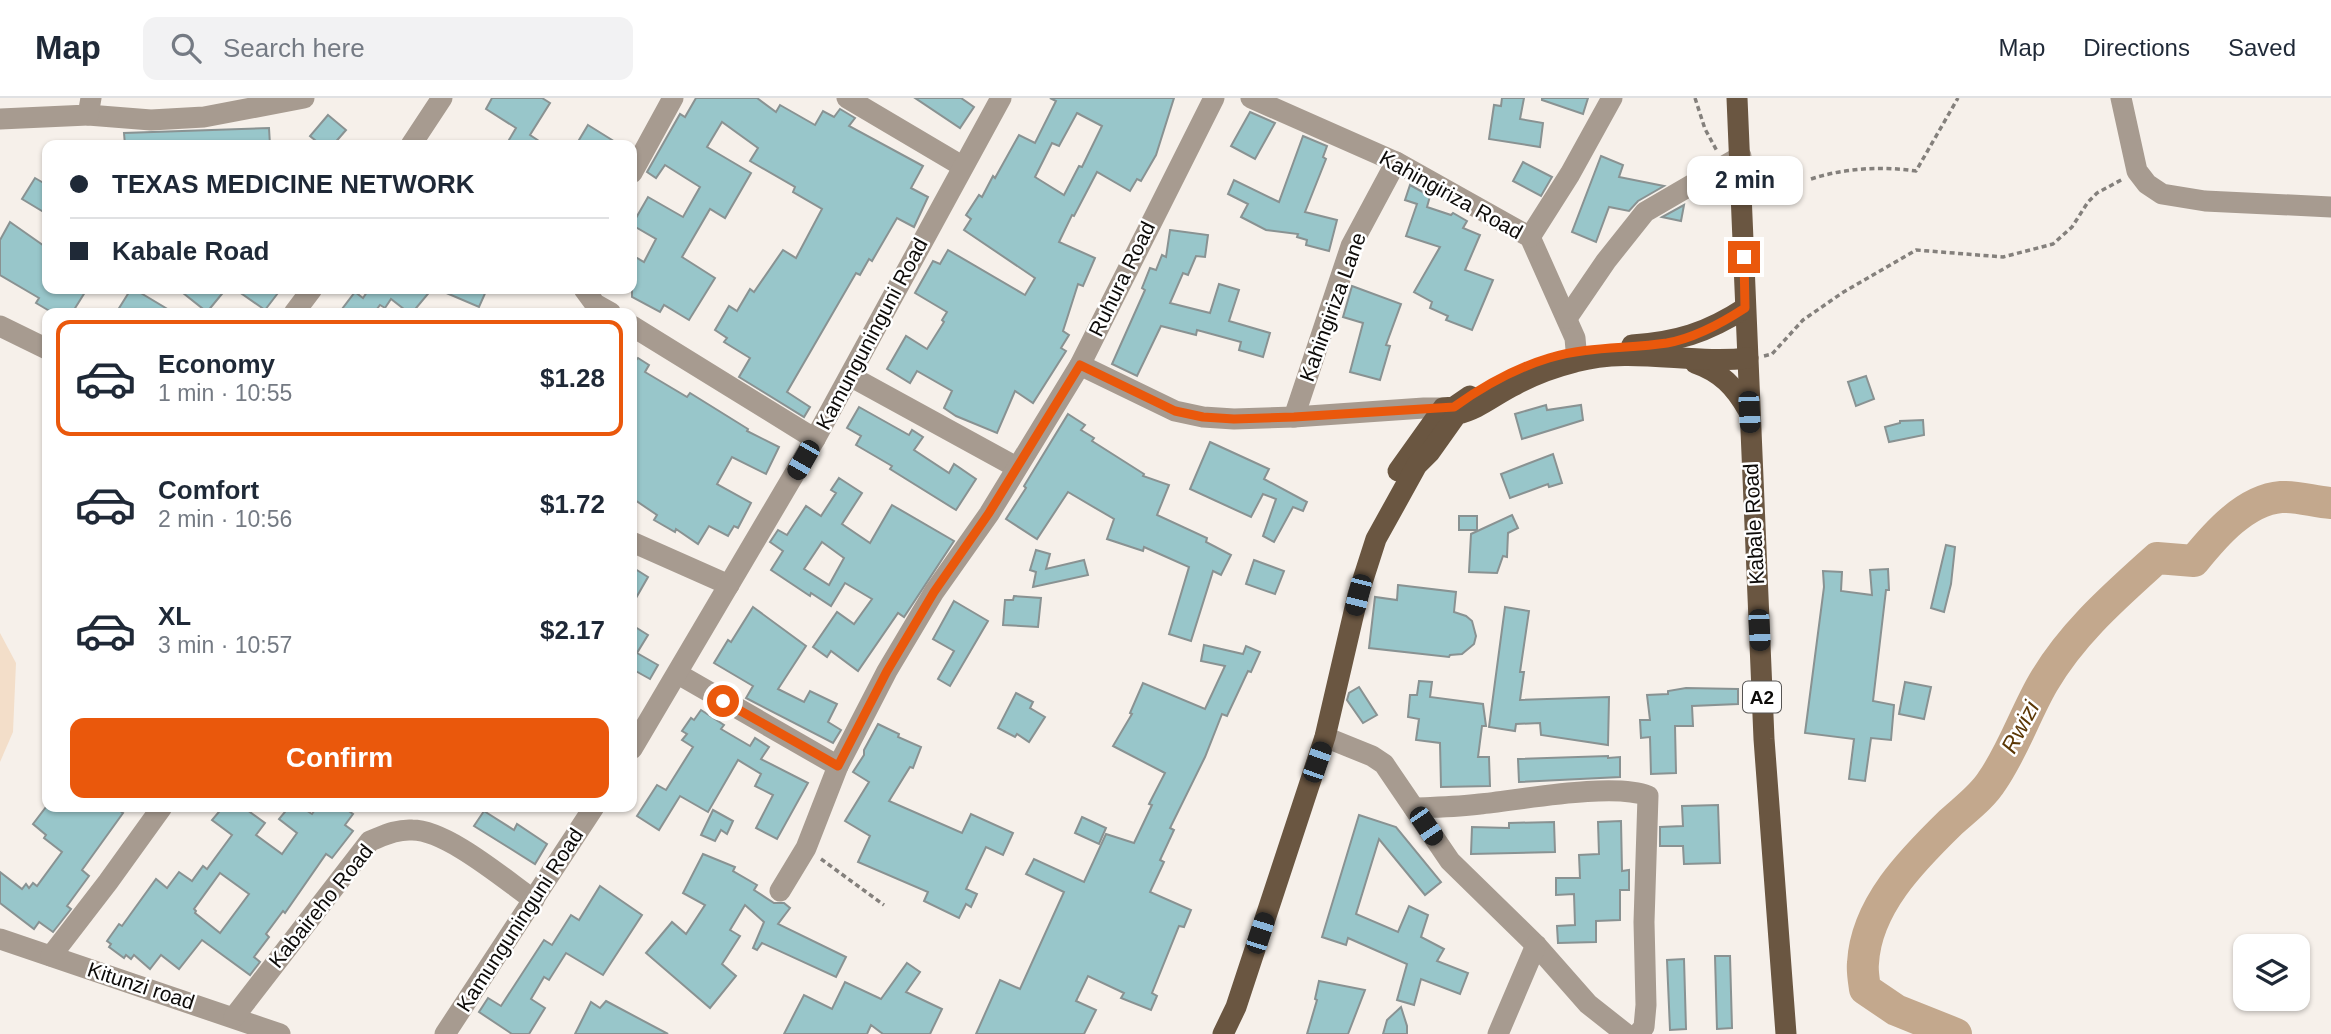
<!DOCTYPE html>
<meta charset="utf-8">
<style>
body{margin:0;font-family:Arial,sans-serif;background:#f2f2f3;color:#1f2937;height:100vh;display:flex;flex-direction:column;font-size:26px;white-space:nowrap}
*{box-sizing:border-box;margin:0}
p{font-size:23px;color:#747a83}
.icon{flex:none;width:38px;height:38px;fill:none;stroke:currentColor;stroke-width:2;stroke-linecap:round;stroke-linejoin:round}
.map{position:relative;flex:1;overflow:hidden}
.details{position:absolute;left:42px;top:210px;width:595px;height:504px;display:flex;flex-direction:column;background:#fff;border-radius:14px;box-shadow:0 2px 5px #0004}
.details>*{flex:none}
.guide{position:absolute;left:42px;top:42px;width:595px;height:154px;border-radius:14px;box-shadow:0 2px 5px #0004;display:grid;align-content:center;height:154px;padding:0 28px;background:#fff}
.buttons{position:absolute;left:2233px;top:836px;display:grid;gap:14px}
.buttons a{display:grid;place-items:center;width:77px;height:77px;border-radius:14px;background:#fff;box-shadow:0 2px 5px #0004;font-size:35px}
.end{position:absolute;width:32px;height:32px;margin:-16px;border:9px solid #ea580c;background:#fff;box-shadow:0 0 0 4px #fff}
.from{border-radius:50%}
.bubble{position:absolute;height:49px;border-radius:14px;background:#fff;box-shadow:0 2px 5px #0004;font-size:23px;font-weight:700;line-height:49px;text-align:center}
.car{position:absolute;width:21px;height:42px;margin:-21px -10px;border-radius:9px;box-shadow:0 0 5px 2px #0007;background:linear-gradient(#222 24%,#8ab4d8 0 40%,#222 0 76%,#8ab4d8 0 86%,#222 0)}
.guide b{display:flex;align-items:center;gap:24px;height:66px;font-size:26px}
.guide b+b{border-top:2px solid #e0e1e3}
.guide i{width:18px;height:18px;background:#1f2937}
ul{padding:12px 0 0;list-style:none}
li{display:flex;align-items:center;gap:21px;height:116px;margin:0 14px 10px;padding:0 14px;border:4px solid transparent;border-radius:14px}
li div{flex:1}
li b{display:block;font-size:26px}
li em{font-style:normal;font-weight:700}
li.selected{border-color:#ea580c}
li>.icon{width:63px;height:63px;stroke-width:1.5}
.button{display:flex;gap:14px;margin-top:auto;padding:14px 28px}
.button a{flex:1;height:80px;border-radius:14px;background:#ea580c;color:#fff;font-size:28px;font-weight:700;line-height:80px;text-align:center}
header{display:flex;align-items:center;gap:42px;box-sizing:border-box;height:98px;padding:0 35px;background:#fff;border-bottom:2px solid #e0e1e3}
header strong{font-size:33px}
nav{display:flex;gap:38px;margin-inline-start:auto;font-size:24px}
.search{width:490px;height:63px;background:#f2f2f3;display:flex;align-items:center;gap:18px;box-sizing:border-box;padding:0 24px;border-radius:14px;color:#747a83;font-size:26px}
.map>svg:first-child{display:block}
</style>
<header>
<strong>Map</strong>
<div class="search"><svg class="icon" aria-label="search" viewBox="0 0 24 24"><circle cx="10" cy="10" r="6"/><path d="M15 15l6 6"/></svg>Search here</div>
<nav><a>Map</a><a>Directions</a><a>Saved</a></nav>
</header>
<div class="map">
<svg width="2331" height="936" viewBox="0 0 2331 936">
<rect width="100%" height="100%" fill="#f6f0ea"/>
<polygon fill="#f3dec9" points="0,535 16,565 13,634 0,664"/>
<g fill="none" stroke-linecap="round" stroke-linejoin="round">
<path stroke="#c3a88d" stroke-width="32" d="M1956,936L1896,912L1865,891C1864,883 1862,873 1863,865C1866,808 1912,762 1951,724C1964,712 1982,699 1992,683C2013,653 2025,616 2043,585C2072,535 2115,498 2157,460L2194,463C2215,437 2245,402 2281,399C2297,398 2315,404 2331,405"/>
</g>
<g fill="#98c6ca" stroke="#899292" stroke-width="2" fill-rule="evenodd">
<polygon points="492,0 542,0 550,5 530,37 545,47 506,47 516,30 486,11"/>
<polygon points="696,0 757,0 776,14 780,7 815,27 823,13 834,19 840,11 855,20 849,28 923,68 911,90 928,99 914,129 897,120 872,163 869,161 860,177 856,175 787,294 810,309 804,319 739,279 750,260 724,244 727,240 715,232 729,208 737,213 750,191 754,194 783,152 796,160 822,111 793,94 795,89 750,63 758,50 722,24 707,49 751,75 725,120 710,111 682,159 715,180 689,222 664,207 660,214 632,199 632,192 630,191 632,191 632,157 644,164 656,141 632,127 648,99 683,119 700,89 665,67 656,80 647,74 680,16 685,19"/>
<polygon points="915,0 961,0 974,9 960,30"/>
<path d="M1050,0H1174L1156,57L1141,83L1137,81L1130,93L1097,74L1074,118L1072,117L1059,144L1095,160L1083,188L1078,186L1063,233L1069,237L1061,250L1066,253L1033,305L1015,293L997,335L956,318L944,310L952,293L917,273L910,285L887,271L906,238L927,251L944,224L942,222L947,214L915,195L933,163L940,166L948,152L1025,197L1035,180L964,132L971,121L966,117L979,97L982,99L993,78L995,80L1019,37L1035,45L1056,3ZM1077,15L1102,28L1082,69L1079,68L1064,97L1035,79L1052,45L1059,48Z"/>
<polygon points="1502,0 1524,0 1520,21 1543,25 1540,49 1489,41 1494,7 1501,8"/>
<polygon points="1542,0 1588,0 1583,16 1542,2"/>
<polygon points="1250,14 1275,25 1255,61 1231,48"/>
<polygon points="328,17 346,32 333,47 321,47 310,38"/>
<polygon points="588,27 620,47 576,47"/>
<polygon points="269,30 270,47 125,47 124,35"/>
<polygon points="1303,38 1327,48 1323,59 1326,61 1305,114 1337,122 1329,153 1306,147 1307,142 1297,139 1298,136 1266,132 1241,119 1248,106 1228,96 1234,82 1279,104"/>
<polygon points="1601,58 1623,67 1619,79 1664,88 1638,103 1629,113 1609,109 1596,144 1572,134"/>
<polygon points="1523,64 1552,79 1541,98 1513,83"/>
<polygon points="35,80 47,87 47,116 22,101"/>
<polygon points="1410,87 1430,98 1427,109 1451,117 1453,115 1467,123 1463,130 1480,137 1465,172 1493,182 1472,232 1446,222 1448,218 1430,210 1432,204 1414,194 1440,149 1406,138 1417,106 1405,102"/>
<polygon points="1684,107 1681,123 1662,119"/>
<polygon points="10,124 47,150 47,191 87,191 72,215 53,215 36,205 39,200 0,177 0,142"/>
<polygon points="1170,132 1208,137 1205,159 1196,158 1188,177 1183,175 1170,205 1210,215 1219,186 1239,192 1229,223 1270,235 1263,259 1239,252 1241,244 1197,232 1196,237 1161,228 1137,278 1112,266 1145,192 1142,190 1150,170 1156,172 1162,157 1166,159"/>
<polygon points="1352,188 1401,206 1386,247 1390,248 1380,282 1350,274 1363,225 1343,219"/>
<polygon points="131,191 134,191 174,215 116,215"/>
<polygon points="178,191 226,191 207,214"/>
<polygon points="235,191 281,191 265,212"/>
<polygon points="369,191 432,191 412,215 409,215 391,201 385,210 380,207 377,211 383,215 339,215 355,194 363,200"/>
<polygon points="437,191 487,191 479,209"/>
<polygon points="638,260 649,267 645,274 687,299 690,295 748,331 747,333 779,349 766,376 732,359 717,386 751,405 738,430 734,428 728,438 709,428 698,446 676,431 675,434 654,422 657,417 632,400 632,266"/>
<polygon points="1866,278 1874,301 1856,308 1848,284"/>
<polygon points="1546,307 1547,312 1581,307 1583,322 1522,341 1515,316"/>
<polygon points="859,309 909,337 912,332 923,339 914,352 949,375 954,366 976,381 956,412 890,371 892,368 856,347 861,338 847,330"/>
<polygon points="1068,316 1085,327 1081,332 1094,340 1092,343 1144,376 1143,378 1169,387 1157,417 1207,440 1206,444 1231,457 1221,477 1213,473 1191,543 1169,536 1189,469 1144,449 1143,453 1107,441 1114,421 1068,394 1037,441 1006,421 1026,390 1024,388"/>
<polygon points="1923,322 1924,337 1889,344 1885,329 1900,325 1900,323"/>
<polygon points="1210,344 1269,371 1264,381 1307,404 1303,413 1293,409 1274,444 1263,438 1276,401 1263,396 1251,419 1190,391"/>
<polygon points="1553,356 1562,385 1549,389 1548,386 1510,400 1501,376"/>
<path d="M839,380L862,395L842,426L870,445L892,407L954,443L904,519L898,515L858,573L831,553L827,559L813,549L837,514L854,526L872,501L845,485L831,508L811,495L810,498L771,472L783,453L770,444L778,432L787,437L806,408L821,418L836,395L831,392ZM822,444L844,460L829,487L804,471Z"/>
<polygon points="1512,417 1518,430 1508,435 1507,459 1503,458 1497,475 1469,474 1471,436"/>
<rect x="1459" y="418" width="18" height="14"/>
<polygon points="1946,447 1955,449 1951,486 1944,514 1931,510"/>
<polygon points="1036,452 1050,456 1046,471 1084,462 1088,477 1033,489 1036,474 1030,472"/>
<polygon points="1254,462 1284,473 1275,496 1246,486"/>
<polygon points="632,469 648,479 632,507"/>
<polygon points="1888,471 1889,492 1886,492 1873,603 1894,607 1891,642 1871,640 1865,683 1849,681 1854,641 1805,635 1824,489 1823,473 1842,474 1841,493 1872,497 1870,472"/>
<polygon points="1398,487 1456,494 1454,514 1466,518 1472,523 1476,538 1474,546 1462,556 1450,557 1449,559 1369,550 1375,499 1397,502"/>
<polygon points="1014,498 1041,500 1038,529 1003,527 1005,502 1013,502"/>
<polygon points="954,503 988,523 950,588 938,581 954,553 933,541"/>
<polygon points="753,509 806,548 778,591 804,604 810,593 837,606 828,624 841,632 833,645 746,600 753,588 714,565 728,542 731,544"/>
<polygon points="1505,509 1529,513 1520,574 1524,574 1520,602 1609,599 1608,647 1541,637 1540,625 1516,626 1515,633 1489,629"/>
<polygon points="632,527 648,537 637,555 658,567 650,581 632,571"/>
<polygon points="1204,547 1243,556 1246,548 1260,554 1251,574 1248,573 1227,618 1222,616 1205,659 1170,730 1174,732 1160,762 1164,764 1150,794 1191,812 1184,829 1179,828 1152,895 1157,898 1151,912 1121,900 1124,895 1088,878 1076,903 1096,912 1084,936 976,936 1000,882 1020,891 1064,794 1026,776 1034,761 1084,784 1106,736 1134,745 1152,707 1149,706 1165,675 1113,648 1132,616 1130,615 1143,585 1205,611 1225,568 1201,563"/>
<polygon points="1419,583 1432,584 1430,599 1483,606 1486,628 1482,628 1478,659 1489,659 1490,688 1441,689 1440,645 1416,642 1419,621 1408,619 1410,597 1417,597"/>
<polygon points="1905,584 1931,589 1924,621 1899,616"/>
<polygon points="1359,589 1377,617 1363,625 1347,602 1349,595"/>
<polygon points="1686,590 1738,591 1738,606 1692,608 1693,628 1675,628 1676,675 1651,676 1650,639 1641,640 1640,622 1650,622 1647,597 1668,596 1668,593"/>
<polygon points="1016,595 1033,604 1030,610 1045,619 1029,644 1017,636 1015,639 998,630"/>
<polygon points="701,612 724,627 721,631 750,648 755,640 769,649 761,661 808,685 777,741 756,730 773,697 755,688 761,676 738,662 708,714 680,698 659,732 637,718 657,687 666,692 693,649 682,642 687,636 682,633 691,620 694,622"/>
<polygon points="878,626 899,636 898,639 921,649 913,670 910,669 889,703 962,735 971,716 1013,735 1003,757 986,749 966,791 977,796 971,809 966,806 959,820 924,803 928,794 858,764 870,738 845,723 869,684 853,674 864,657 864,652"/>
<polygon points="1608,658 1608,660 1620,659 1620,679 1519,684 1518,661"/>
<polygon points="1718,707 1720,765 1684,766 1683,748 1660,748 1660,729 1683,728 1682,708"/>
<polygon points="46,709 114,709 123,715 82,772 89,778 67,808 71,811 53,834 39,824 34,831 0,805 0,774 22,791 26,786 29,790 33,785 37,788 62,754 44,740 46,737 33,726"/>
<path d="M223,709H243L265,725L256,737L282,756L297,735L279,721L289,709H301L312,716L317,709H343L353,716L345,727L353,733L332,760L326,756L285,815L283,813L266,836L269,839L254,859L260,864L250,877L202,842L179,871L161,857L150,871L134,857L131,861L126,857L124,860L109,849L111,846L107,843L119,826L122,828L156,781L167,790L179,774L192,783L203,768L207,771L232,737L212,722ZM220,775L249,796L220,835L195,815L196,813L194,811Z"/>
<polygon points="713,712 733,723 727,736 721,732 715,743 701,737"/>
<polygon points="484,713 514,732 517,726 547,746 535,766 474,728"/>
<polygon points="1359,717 1396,729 1441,784 1425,797 1379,741 1356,816 1398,834 1409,808 1428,817 1421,839 1444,851 1437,863 1468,875 1460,896 1421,881 1414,907 1397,902 1407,866 1348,840 1346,847 1322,839"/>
<polygon points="1082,719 1106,730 1099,746 1075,735"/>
<polygon points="1621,723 1622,773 1629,772 1629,792 1620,792 1620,822 1596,823 1596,844 1558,845 1557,828 1575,827 1574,796 1556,797 1556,780 1580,780 1579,757 1599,756 1598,724"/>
<polygon points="1554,724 1555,754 1471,756 1472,729 1509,730 1509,725"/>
<polygon points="703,756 735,769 733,773 757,787 754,792 774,805 784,805 790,810 778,826 846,859 836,879 762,845 757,852 753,850 764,824 745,807 730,832 740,838 722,866 736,878 710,910 646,855 672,824 686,836 705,807 683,795"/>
<polygon points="600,788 642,817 603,877 566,855 549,882 544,879 531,901 545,910 529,936 512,936 479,914 488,900 501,908 544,842 552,847 571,817 579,822"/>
<polygon points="1715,858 1730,858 1732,930 1717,931"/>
<polygon points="1684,861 1686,931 1670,932 1667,862"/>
<polygon points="907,865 920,874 906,894 942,911 930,936 883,936 871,927 867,936 784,936 804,897 832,911 845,884 881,901"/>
<polygon points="1319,883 1365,892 1348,936 1307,936 1317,902 1315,901"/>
<polygon points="606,903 668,936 575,936 591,904 600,910"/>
<polygon points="1401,909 1407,928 1407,936 1383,936 1387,922"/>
</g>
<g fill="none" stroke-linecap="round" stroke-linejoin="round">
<g stroke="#84807c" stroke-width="3.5" stroke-dasharray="5 3.5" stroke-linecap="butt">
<polyline points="1695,0 1705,31 1717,53"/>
<path d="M1811,81C1845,70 1881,68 1916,73L1958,0"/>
<polyline points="1764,258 1772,256 1803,222 1842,195 1916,152 2003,159 2053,146 2072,129 2088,104 2097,95 2123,81"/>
<polyline points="821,761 884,807"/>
</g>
<g stroke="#a79b90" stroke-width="21">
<polyline points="847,0 962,68"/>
<polyline points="1251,0 1396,64 1530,139 1575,240 1577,263"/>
<polyline points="2121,0 2137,73 2147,86 2162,96 2205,103 2331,109"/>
<polyline points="88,17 151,22 204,19 304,0"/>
<polyline points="0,21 88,17 91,0"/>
<polyline points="411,47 442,0"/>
<polyline points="632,75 673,0"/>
<polyline points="1530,139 1570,76 1612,0"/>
<polyline points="584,191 595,206 611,215"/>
<polyline points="294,215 312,191"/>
<polyline points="1567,220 1606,163 1645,114 1741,58"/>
<polyline points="0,228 47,251"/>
<polyline points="632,228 815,341"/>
<polyline points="1080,267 1175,313 1203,319 1234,321 1294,319 1424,310 1443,310 1455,316"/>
<polyline points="850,278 1016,369"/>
<polyline points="1294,319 1351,148 1396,64"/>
<polyline points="632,444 729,487"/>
<polyline points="678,576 838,668 887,573 934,494 989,416 1080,267 1214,0"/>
<polyline points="1325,639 1372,658 1384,666 1450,763 1536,847 1588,906 1626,936"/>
<polyline points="632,651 815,341 1001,0"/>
<path d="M1414,710C1436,709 1458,709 1480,706C1520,702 1613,684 1648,698L1644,824L1646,907L1644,929L1638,936"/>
<polyline points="780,793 806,750 838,668"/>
<polyline points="0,841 280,936"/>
<polyline points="51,858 108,784 162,709"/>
<path d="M234,919L370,743C383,738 397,731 412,732C447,732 504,781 534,802"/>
<polyline points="445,936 594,709"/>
<polyline points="1498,936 1536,847"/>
</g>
<g stroke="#6a5641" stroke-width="21">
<polyline points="1737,0 1764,641 1786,936"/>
<path d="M1632,247C1676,244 1707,235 1745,210"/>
<path d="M1695,265C1721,274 1735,289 1748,312"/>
<polyline points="1398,373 1443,310 1454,309 1470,298"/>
<path d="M1223,936L1236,909L1325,639L1358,497L1376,441L1417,367L1430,354L1457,316C1478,312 1496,296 1515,287C1533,277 1555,269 1575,264C1631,248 1692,267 1748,260"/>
</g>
</g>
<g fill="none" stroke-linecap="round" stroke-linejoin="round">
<path stroke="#ea580c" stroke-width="9" d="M723,603L838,668L887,573L934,494L989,415L1080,267L1175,313L1203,319L1234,321L1294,319L1454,309C1482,289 1516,270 1549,260C1587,248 1628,251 1667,245C1695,240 1722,225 1745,210L1744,159"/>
</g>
<g text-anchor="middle" stroke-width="5" stroke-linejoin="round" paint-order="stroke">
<rect fill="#fff" stroke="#565453" stroke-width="2" x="1743" y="583.5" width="38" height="31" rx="5"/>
<g font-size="19" font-weight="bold" fill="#0d0b09">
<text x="1762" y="606">A2</text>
</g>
<g font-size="21" fill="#0d0b09" stroke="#fff">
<text transform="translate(1451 97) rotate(29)" y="7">Kahingiriza Road</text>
<text transform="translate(1122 181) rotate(-64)" y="7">Ruhura Road</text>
<text transform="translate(1333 209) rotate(-70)" y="7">Kahingiriza Lane</text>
<text transform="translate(872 236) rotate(-62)" y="7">Kamunguninguni Road</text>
<text transform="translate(1754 426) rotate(-93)" y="7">Kabale Road</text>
<text transform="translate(321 808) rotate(-51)" y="7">Kabaireho Road</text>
<text transform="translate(520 822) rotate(-57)" y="7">Kamunguninguni Road</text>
<text transform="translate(141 888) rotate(18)" y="7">Kitunzi road</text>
</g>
<g font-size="23" font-style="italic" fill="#5b3705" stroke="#fff">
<text transform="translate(2020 629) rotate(-62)" y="8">Rwizi</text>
</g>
</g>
</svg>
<div class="buttons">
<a><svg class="icon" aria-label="layers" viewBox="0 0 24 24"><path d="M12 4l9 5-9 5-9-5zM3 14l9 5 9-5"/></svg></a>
</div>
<i class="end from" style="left:723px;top:603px"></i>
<i class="end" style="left:1744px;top:159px"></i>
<div class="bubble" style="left:1687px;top:58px;width:116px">2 min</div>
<i class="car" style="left:1749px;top:314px;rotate:177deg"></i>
<i class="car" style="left:803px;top:362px;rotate:210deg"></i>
<i class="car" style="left:1358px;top:497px;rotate:194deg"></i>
<i class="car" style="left:1759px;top:532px;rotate:177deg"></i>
<i class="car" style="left:1317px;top:664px;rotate:19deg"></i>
<i class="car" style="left:1426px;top:728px;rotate:146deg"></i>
<i class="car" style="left:1260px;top:835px;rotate:18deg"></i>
<div class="guide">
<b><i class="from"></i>TEXAS MEDICINE NETWORK</b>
<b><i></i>Kabale Road</b>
</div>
<section class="details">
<ul>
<li class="selected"><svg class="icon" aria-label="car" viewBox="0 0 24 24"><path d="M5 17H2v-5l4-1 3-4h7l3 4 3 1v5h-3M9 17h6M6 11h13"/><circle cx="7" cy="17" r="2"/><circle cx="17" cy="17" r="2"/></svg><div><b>Economy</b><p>1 min · 10:55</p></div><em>$1.28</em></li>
<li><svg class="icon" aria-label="car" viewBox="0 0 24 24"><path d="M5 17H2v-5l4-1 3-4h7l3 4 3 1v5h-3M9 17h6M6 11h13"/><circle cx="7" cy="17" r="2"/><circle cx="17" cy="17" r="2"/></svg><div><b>Comfort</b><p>2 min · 10:56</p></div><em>$1.72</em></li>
<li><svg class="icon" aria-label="car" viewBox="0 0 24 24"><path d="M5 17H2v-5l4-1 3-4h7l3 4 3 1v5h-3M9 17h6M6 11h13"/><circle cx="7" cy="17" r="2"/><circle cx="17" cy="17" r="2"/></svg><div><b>XL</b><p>3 min · 10:57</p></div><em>$2.17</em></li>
</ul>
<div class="button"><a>Confirm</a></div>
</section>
</div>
